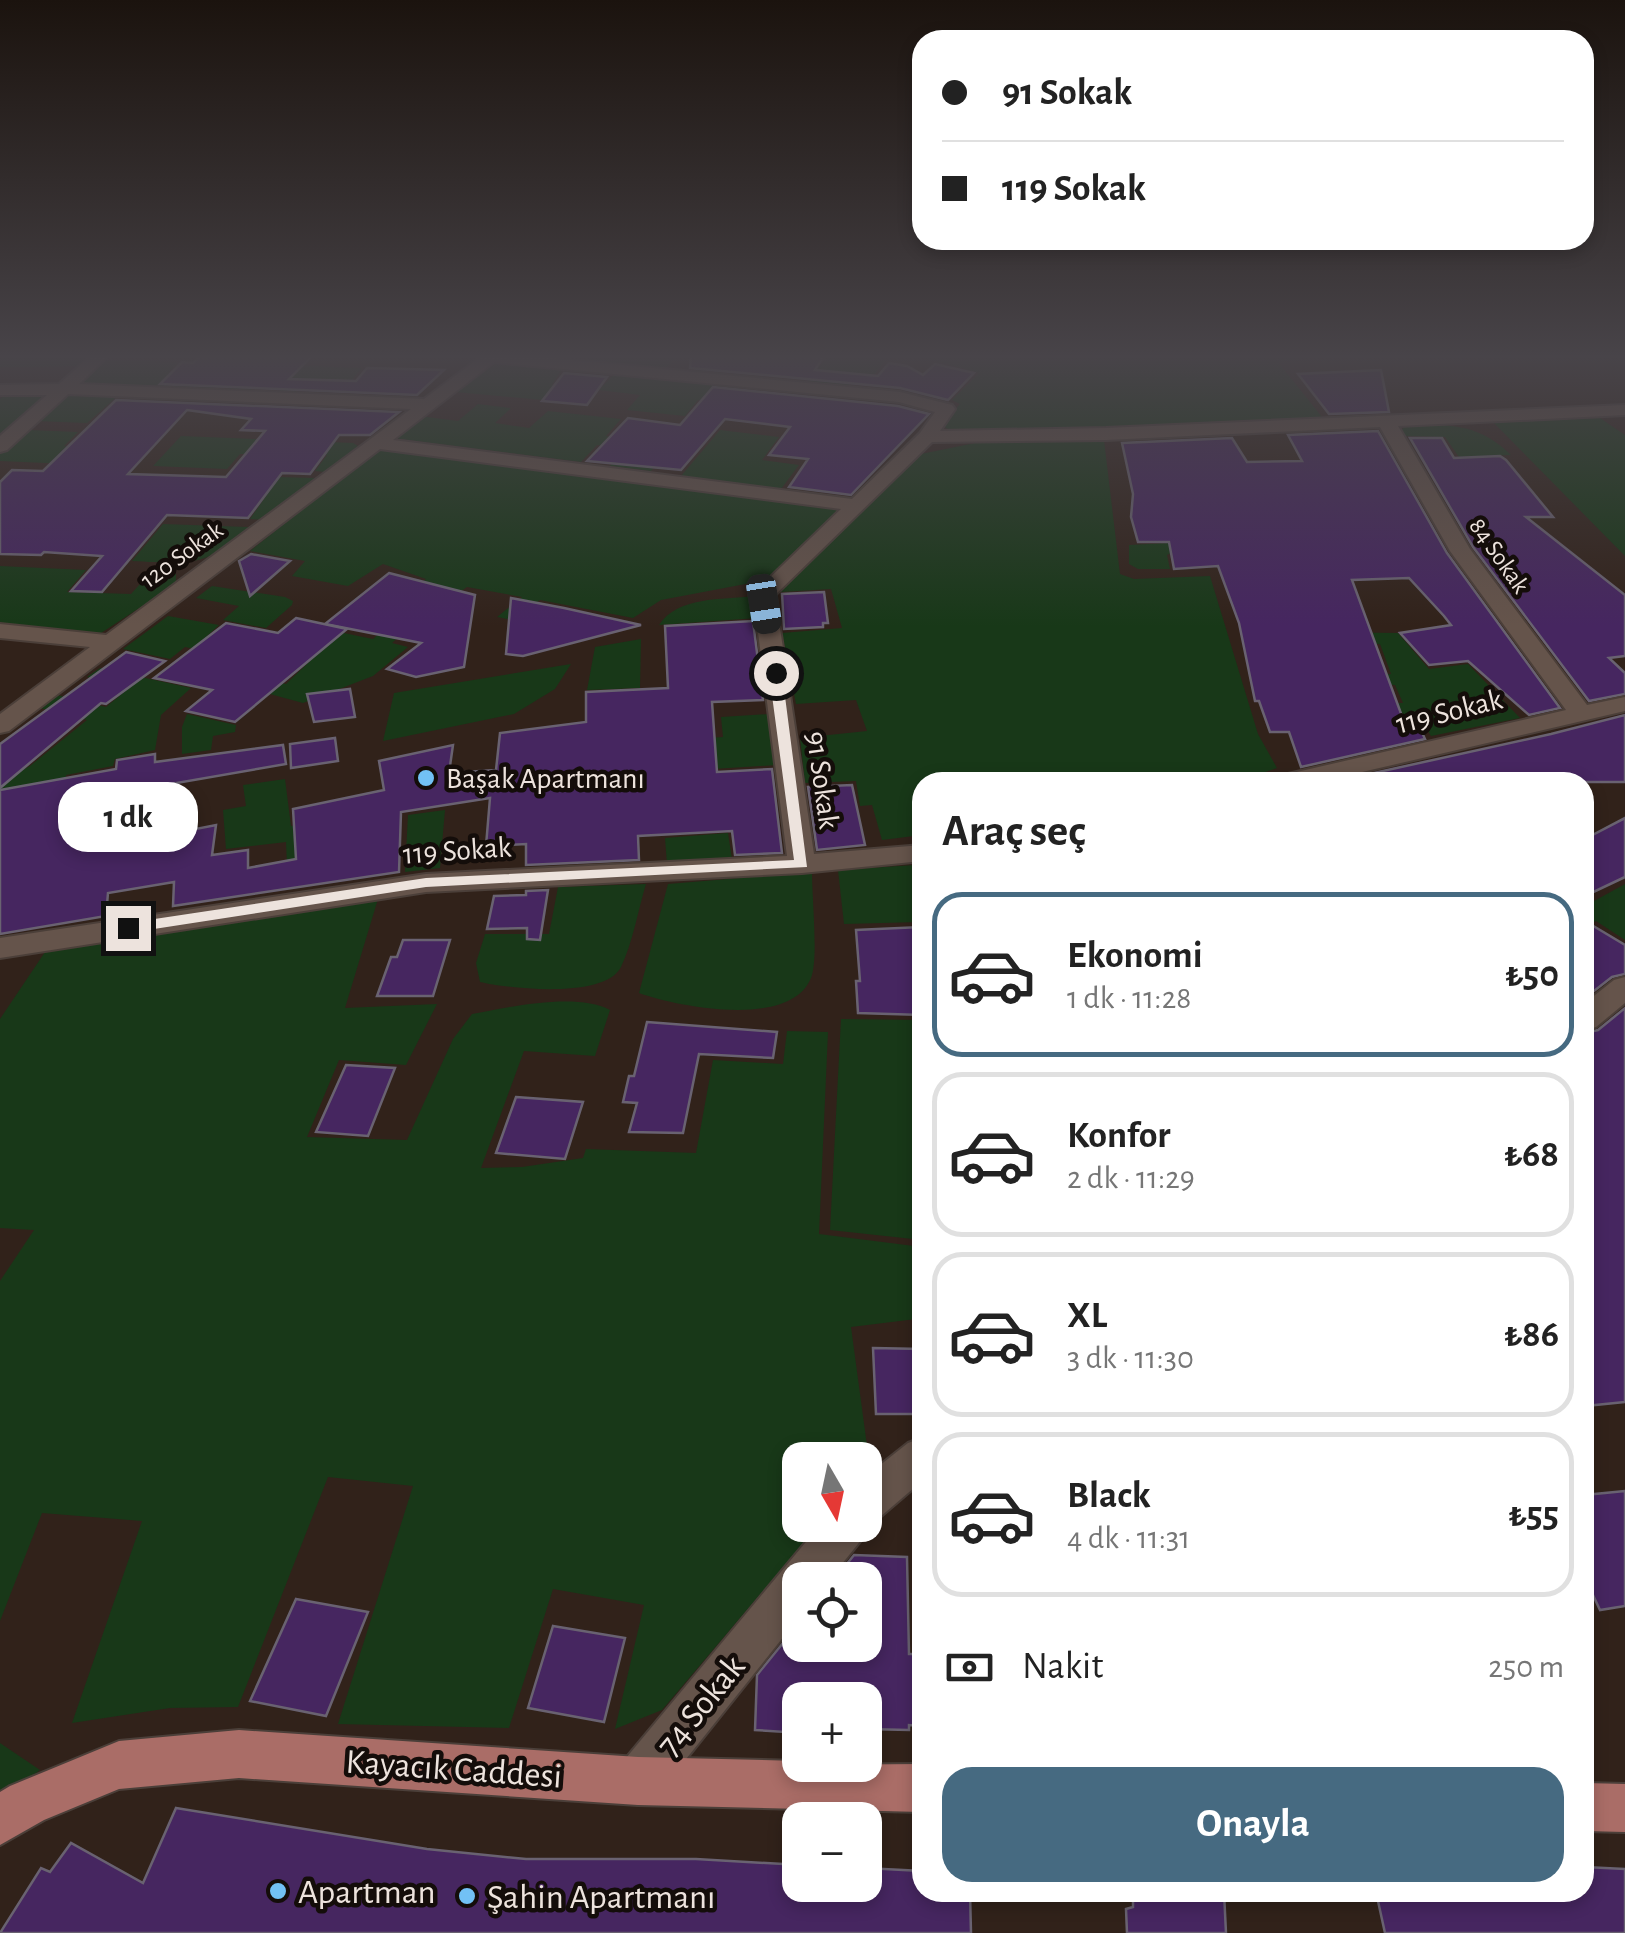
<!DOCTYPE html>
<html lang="tr">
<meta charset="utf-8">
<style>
body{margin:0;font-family:"Alegreya Sans",sans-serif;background:#f2f2f2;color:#222;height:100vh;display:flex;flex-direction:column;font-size:38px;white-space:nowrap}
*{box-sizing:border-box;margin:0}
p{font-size:32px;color:#767676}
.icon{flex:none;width:55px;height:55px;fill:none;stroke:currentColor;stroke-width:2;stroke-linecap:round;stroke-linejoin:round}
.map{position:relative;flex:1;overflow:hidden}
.panel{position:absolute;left:912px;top:772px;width:682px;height:1130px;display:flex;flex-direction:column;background:#fff;border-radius:30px;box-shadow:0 5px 15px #0003}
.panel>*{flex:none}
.guide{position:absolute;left:912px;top:30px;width:682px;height:220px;border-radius:30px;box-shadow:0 5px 15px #0003;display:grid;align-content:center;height:220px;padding:0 30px;background:#fff}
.needle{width:65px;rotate:171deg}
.buttons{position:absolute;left:782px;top:1442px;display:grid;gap:20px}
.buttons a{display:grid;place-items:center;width:100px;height:100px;border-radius:20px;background:#fff;box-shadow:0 5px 15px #0003;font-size:50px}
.end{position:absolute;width:45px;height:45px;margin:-22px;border:12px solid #ede3dd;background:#111;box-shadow:0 0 0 5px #111}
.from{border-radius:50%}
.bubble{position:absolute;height:70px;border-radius:30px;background:#fff;box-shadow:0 5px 15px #0003;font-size:32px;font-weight:700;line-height:70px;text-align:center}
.car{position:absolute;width:30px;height:60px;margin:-30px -15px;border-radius:12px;box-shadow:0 0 8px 2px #0007;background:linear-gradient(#222 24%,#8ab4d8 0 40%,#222 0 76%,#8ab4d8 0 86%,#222 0)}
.guide b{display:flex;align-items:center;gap:35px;height:95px;font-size:38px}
.guide b+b{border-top:2px solid #e0e0e0}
.guide i{width:25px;height:25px;background:#222}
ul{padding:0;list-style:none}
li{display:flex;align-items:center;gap:30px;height:165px;margin:0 20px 15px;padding:0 10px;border:5px solid #e0e0e0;border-radius:30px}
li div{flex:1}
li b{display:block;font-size:38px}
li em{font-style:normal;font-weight:700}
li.current{border-color:#466a81}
li>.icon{width:90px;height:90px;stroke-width:1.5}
h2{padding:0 30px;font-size:45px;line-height:120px}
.pay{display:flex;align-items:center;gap:25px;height:110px;padding:0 30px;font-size:38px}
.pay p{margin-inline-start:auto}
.cta{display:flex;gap:20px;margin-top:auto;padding:20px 30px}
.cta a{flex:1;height:115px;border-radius:30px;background:#466a81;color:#fff;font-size:40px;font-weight:700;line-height:115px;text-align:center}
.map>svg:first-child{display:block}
</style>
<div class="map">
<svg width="1625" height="1933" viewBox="0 0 1625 1933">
<rect width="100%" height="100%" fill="#31221a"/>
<g fill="#183818">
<polygon points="0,356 90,356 81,366 0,367"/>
<polygon points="593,356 702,356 699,359 676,357 665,370 585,363"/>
<polygon points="828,356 886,359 875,374 854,374 846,390 805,385"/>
<polygon points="919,356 1323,356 1278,362 1326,422 953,432 941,425 960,404 952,400 979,373"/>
<polygon points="106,360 178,362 169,372 199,374 236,364 211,389 78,384"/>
<polygon points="498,362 562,369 552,385 567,387 553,401 455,392"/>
<polygon points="279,365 362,368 352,380 309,379 294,394 278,393 287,381 262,379 249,392 227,390 231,380"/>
<polygon points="615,373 742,386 732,399 745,401 731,420 713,418 723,403 698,400 685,416 627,410 640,395 599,390"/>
<polygon points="69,393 119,395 87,423 35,421"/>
<polygon points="50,394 0,439 0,399 4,395"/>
<polygon points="478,404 511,408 495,423 529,428 548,411 621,419 606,436 673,446 651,471 610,466 625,448 597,445 581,462 393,438 419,416 458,421"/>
<polygon points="1600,418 1625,435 1625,556 1492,421"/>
<path d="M1417,425C1456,424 1482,427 1511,455L1459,457L1445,437L1403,436L1400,432L1405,426Z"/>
<polygon points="28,430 78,432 64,446 86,447 69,464 0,461 0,454"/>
<polygon points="720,430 779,437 762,460 799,465 781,489 681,476"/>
<polygon points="181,436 353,443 358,446 325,472 315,471 327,455 240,454 227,469 153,466"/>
<polygon points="1041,439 1104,440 1120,574 1134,579 1210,576 1258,734 1277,768 1236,782 922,782 922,835 882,840 872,805 860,806 856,781 805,783 800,738 867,731 856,700 796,704 782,633 842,628 831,589 781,592 779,584 921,454 980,442"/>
<polygon points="383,446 815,504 841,510 767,580 661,600 633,618 540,600 512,620 497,617 522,597 467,587 438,607 405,598 426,579 383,564 348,586 292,576 305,561 250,551"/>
<polygon points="231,476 316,478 265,520 250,519 266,496 236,495"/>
<path d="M163,524L248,527L251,531C201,567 192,564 132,561Z"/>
<polygon points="1169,543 1212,551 1171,553 1167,555 1170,569 1138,569 1129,564 1129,545"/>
<polygon points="0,566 86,570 67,592 131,594 150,573 176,574 176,584 98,635 0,625"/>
<polygon points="212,586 285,597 293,601 292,605 266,628 223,620 239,606 196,598"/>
<path d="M753,596L757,618L659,625C678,596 722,600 753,596Z"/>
<polygon points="404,612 421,616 392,643 408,647 373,676 303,703 225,682 237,673 286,684 311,660 261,648 334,631 373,639"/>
<polygon points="168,616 219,625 205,638 243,645 229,656 185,647 170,659 123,649"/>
<polygon points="1315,632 1398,633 1429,669 1468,664 1520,718 1431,736 1416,711 1407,715 1348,713 1344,702 1403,703 1395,685 1335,683 1331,673 1391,674 1380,644 1318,642"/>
<polygon points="641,639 640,688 587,690 595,647"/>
<polygon points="571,664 555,689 514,714 383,741 394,693"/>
<polygon points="100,668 191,688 161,715 155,750 115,759 113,766 66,775 65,789 0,790 0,781 30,766 87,720 40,708 57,695 106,707 129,688 87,677"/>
<polygon points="187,714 236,725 235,732 213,736 211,750 182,754 182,727"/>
<polygon points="770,714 778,765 665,772 663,741 723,737 721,717"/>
<polygon points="285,779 291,826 323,822 288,888 286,842 226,849 223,810 246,806 243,785"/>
<polygon points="445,810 440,868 405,872 408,815"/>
<polygon points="728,833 732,859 667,864 665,838"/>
<polygon points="915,865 920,922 844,924 838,870"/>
<path d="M812,872C812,897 818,954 812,975C795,1030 678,1007 639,993L668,884Z"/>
<path d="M646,884C638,910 633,942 621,967C605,999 510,989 480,982L476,963L485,934H549L558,887Z"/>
<polygon points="1625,884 1625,940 1596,921 1585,927 1585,906"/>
<path d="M378,899L345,1008L437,1004L406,1065L339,1060L307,1137L407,1140L453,1039L472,1014C509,1007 577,992 610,1010L595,1056L524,1051L481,1168L522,1167L583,1158L586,1149L696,1153L713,1060L783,1064L787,1031L828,1032L819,1234L914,1246L916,1319L851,1327L870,1468L865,1473V1460H800V1525H819L662,1710L615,1729L644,1605L553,1589L509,1728L338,1724L413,1486L328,1477L238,1707L170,1708L72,1723L142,1521L42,1513L0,1621V1281L34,1230L0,1228V1019L45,952Z"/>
<polygon points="841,1019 922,1020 922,1240 830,1230"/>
<polygon points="915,1536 922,1537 922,1641 912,1640"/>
<polygon points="0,1743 40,1770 0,1801"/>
</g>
<g fill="#462660" stroke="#696271" stroke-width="2.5" fill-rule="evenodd">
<polygon points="200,356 312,356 289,379 356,381 367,368 444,370 417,395 160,384 182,362 193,363"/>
<polygon points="691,356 824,356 815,370 878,376 889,363 907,366 923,375 935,364 974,373 948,400 900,388 690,368"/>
<polygon points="1381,370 1389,412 1329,414 1298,374"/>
<polygon points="564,373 607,377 587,405 542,401"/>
<polygon points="713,387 898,406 929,414 851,495 789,487 808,459 769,455 790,427 725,419 681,470 587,461 628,418 680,425"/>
<path d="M116,400L399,412L370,435H339L310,474L282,473L248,518L167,515L102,592L71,591L102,556L44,552L41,555L0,554V482L12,470L43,471ZM187,410L251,419L241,430L265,431L226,477L128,474Z"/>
<polygon points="1378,431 1447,553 1560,708 1529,715 1468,661 1429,665 1400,633 1451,625 1444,616 1409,578 1352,580 1403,719 1416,719 1425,739 1301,767 1289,732 1270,732 1259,701 1255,701 1239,623 1218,566 1174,569 1169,542 1138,542 1131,517 1133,494 1122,443 1232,438 1247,462 1302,461 1288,435"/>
<polygon points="1410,438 1442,438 1454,458 1500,456 1506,460 1553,517 1526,517 1625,595 1625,656 1609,658 1625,673 1625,694 1589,701 1473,547"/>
<polygon points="251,554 290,561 250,596 239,561"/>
<polygon points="389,573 475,595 464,667 416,677 387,669 421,643 325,624"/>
<polygon points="824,592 828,623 823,623 823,627 784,629 782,594"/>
<polygon points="511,598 564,608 641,625 523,656 506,654"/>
<polygon points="296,618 347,629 235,722 186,711 212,690 154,678 226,623 278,633"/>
<polygon points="753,621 763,700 712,702 717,772 772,769 782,853 735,855 732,831 638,836 639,860 526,865 526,844 486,846 490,798 401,812 399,872 173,906 174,882 108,893 106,916 0,934 0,790 116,769 117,760 155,754 155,762 283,745 286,764 159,786 155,837 216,825 212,855 248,850 248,868 296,859 293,809 384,790 379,761 453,745 449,773 496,770 500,733 586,722 586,692 668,688 665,626"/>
<polygon points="126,652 165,661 106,704 101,703 0,788 0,744"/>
<polygon points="350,689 355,717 314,722 307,694"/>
<polygon points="1625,715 1625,782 1333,782 1551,734"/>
<polygon points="335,738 338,761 291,768 290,744"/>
<polygon points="852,785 865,845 817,850 808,787"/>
<polygon points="1625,818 1625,877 1585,896 1585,839"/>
<polygon points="548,890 540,940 527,939 527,928 487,929 494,896 526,895 526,891"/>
<polygon points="1585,921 1625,945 1625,974 1612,977 1585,998"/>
<polygon points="921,927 922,1015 858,1013 856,981 860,981 856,930"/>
<polygon points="403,940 450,940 433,996 377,996 391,957 397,957"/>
<polygon points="1625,1008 1625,1402 1585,1406 1585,1033 1598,1030"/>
<polygon points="647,1022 777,1032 773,1058 699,1054 683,1133 629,1132 637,1103 623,1102 629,1076 634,1076"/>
<polygon points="346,1065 395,1068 368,1136 316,1132"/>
<polygon points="516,1097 583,1102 565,1159 496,1153"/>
<polygon points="873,1348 922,1349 922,1414 876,1414"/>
<polygon points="1625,1491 1625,1606 1600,1610 1585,1578 1585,1495"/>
<polygon points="854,1555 907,1557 909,1654 922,1654 922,1726 909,1725 909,1730 865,1729 865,1700 800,1700 800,1733 755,1730 757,1675 800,1622 800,1645 865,1646 865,1580 834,1580"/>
<polygon points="296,1599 368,1612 326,1716 250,1701"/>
<polygon points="553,1626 625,1638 604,1722 528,1708"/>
<polygon points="176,1808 427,1849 526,1859 696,1859 800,1865 800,1885 865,1885 865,1868 922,1871 922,1892 970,1892 971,1933 0,1933 41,1868 50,1872 71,1843 143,1883"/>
<polygon points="1585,1867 1625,1869 1625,1933 1385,1933 1376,1892 1585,1892"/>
<polygon points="1133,1892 1224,1892 1226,1933 1127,1933 1126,1909 1133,1907"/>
</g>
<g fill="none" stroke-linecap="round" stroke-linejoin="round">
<defs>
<g id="minor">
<path d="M91,356H108L79,384L424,399L482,356H528L900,392L952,405L955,409L940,431L1106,428L1625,405V415L1398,426L1470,549L1587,705L1625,697V711L1319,782H1275L1279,776L1288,774L1566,710L1450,551L1380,427L1106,440L932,442L775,595L814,854L922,845V861L802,873L426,892L0,958V938L426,874L787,856L753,594L841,509L380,449L9,731L0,733V714L90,647L0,638V624L106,635L411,409L68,394L7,450L0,452V436L47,395H0V385L59,384ZM494,362L899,402L935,412L920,433L852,499L393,440Z"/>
<polygon points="1625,977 1625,1003 1596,1027 1585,1030 1585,1003 1614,980"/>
<polygon points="922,1438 922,1481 880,1517 867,1522 862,1539 829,1580 800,1580 800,1616 655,1798 638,1805 621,1798 614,1781 621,1764 820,1525 865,1525 865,1477 908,1443"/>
</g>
<g id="major">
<polygon points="239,1730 638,1757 800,1761 800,1765 922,1764 922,1812 638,1805 239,1778 119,1789 44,1820 0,1845 0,1792 10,1786 119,1741"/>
<polygon points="1585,1783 1625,1784 1625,1832 1585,1831"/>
</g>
</defs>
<use href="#minor" stroke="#4b3f39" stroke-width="4"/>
<use href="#major" stroke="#4b3f39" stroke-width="4"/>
<use href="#minor" fill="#65544b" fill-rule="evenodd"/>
<use href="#major" fill="#aa6d67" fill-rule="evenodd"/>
</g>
<linearGradient id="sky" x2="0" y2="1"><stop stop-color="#1b130e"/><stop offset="0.57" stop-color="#484449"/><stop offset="1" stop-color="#484449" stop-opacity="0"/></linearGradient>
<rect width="1625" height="626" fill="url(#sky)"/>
<polygon fill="#ede3dd" points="776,669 782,673 807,867 426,887 128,933 120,928 128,923 426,878 794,860 769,673"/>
<g fill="#72c1f5" stroke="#140d0a" stroke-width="4">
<circle cx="426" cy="778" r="10"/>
<circle cx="278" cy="1891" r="10"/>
<circle cx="467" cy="1896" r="10"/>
</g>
<g text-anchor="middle" stroke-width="9" stroke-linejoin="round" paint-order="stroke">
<g font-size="25" fill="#ede3dd" stroke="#140d0a">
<text transform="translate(181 554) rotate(-36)" y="9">120 Sokak</text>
<text transform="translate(1500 555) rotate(55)" y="9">84 Sokak</text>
</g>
<g font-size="30" fill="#ede3dd" stroke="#140d0a">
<text transform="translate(1449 711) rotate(-14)" y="10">119 Sokak</text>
<text transform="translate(823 780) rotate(82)" y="10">91 Sokak</text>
<text transform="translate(457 850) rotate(-4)" y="10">119 Sokak</text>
</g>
<g font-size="30" fill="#ede3dd" stroke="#140d0a" text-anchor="start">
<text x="446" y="788">Başak Apartmanı</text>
</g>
<g font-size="35" fill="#ede3dd" stroke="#140d0a">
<text transform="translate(700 1705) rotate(-51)" y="12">74 Sokak</text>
<text transform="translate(454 1768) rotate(4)" y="12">Kayacık Caddesi</text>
</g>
<g font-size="35" fill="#ede3dd" stroke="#140d0a" text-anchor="start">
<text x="298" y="1903">Apartman</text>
<text x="487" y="1908">Şahin Apartmanı</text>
</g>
</g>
</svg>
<div class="buttons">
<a><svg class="needle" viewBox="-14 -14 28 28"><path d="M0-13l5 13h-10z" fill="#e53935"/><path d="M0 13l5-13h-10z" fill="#767676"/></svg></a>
<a><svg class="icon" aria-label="locate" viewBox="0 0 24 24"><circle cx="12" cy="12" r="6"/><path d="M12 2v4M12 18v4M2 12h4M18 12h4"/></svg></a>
<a>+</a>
<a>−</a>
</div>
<i class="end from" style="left:776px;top:673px"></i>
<i class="end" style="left:128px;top:928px"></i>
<div class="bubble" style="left:58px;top:782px;width:140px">1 dk</div>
<i class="car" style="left:764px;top:604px;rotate:171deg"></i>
<div class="guide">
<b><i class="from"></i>91 Sokak</b>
<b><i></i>119 Sokak</b>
</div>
<section class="panel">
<h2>Araç seç</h2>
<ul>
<li class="current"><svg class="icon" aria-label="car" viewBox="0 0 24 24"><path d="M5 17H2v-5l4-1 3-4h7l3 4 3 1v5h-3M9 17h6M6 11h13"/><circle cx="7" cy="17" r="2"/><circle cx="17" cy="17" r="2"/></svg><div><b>Ekonomi</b><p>1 dk · 11:28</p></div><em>₺50</em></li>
<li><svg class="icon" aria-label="car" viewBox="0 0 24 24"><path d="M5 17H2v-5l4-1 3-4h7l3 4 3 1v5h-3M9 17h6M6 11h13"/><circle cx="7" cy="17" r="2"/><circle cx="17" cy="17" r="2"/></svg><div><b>Konfor</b><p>2 dk · 11:29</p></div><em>₺68</em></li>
<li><svg class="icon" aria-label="car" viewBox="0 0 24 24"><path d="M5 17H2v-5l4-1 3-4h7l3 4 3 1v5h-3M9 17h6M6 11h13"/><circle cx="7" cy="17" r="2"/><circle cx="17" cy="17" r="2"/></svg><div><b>XL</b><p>3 dk · 11:30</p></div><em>₺86</em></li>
<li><svg class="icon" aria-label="car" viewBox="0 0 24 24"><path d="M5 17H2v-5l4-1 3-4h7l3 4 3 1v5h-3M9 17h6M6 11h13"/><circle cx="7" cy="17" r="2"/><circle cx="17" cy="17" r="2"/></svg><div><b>Black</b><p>4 dk · 11:31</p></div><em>₺55</em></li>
</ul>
<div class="pay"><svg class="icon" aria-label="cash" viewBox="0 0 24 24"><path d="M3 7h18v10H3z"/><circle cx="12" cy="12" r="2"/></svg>Nakit<p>250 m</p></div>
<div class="cta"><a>Onayla</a></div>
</section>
</div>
